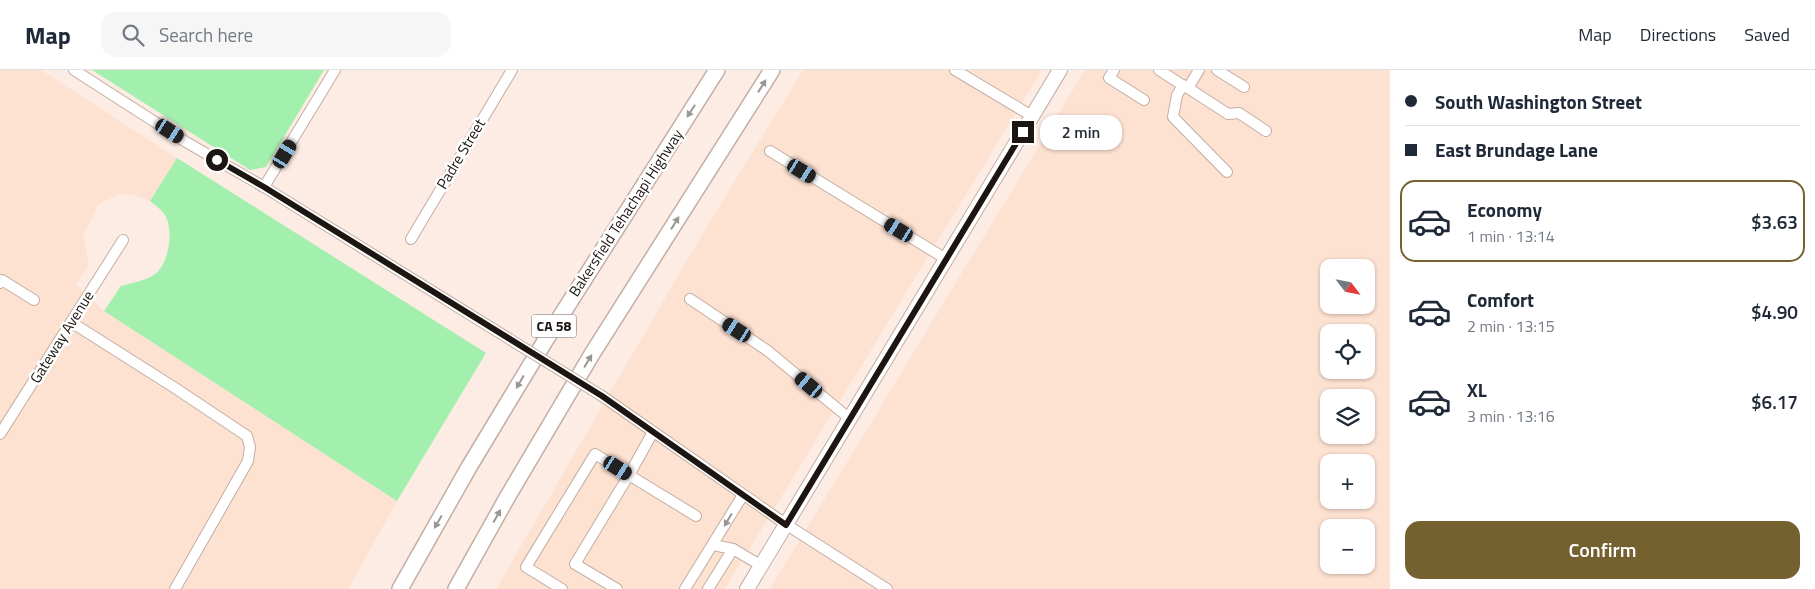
<!DOCTYPE html>
<meta charset="utf-8">
<style>
body{margin:0;font-family:"Titillium Web",sans-serif;background:#f6f6f7;color:#1f2937;height:100vh;display:flex;flex-direction:column;font-size:19px;white-space:nowrap}
*{box-sizing:border-box;margin:0}
p{font-size:16px;color:#747a83}
.icon{flex:none;width:28px;height:28px;fill:none;stroke:currentColor;stroke-width:2;stroke-linecap:round;stroke-linejoin:round}
.map{position:relative;flex:1;overflow:hidden}
.side{display:flex;flex-direction:column;background:#fff;width:425px}
.side>*{flex:none}
.hud{display:grid;align-content:center;height:110px;padding:0 15px;background:#fff}
.needle{width:32px;rotate:122deg}
.tools{position:absolute;left:1320px;top:189px;display:grid;gap:10px}
.tools a{display:grid;place-items:center;width:55px;height:55px;border-radius:10px;background:#fff;box-shadow:0 1px 4px #0004;font-size:25px}
.end{position:absolute;width:22px;height:22px;margin:-11px;border:6px solid #1c1511;background:#fff;box-shadow:0 0 0 2px #fff}
.from{border-radius:50%}
.bubble{position:absolute;height:35px;border-radius:15px;background:#fff;box-shadow:0 1px 4px #0004;font-size:16px;font-weight:600;line-height:35px;text-align:center}
.car{position:absolute;width:15px;height:30px;margin:-15px -8px;border-radius:6px;box-shadow:0 0 4px 1px #0007;background:linear-gradient(#222 24%,#8ab4d8 0 40%,#222 0 76%,#8ab4d8 0 86%,#222 0)}
.hud b{display:flex;align-items:center;gap:18px;height:48px;font-size:19px}
.hud b+b{border-top:1px solid #e0e1e3}
.hud i{width:12px;height:12px;background:#1f2937}
ul{padding:0;list-style:none}
li{display:flex;align-items:center;gap:15px;height:82px;margin:0 10px 8px;padding:0 5px;border:2px solid transparent;border-radius:15px}
li div{flex:1}
li b{display:block;font-size:19px}
li em{font-style:normal;font-weight:600}
li.active{border-color:#756130}
li>.icon{width:45px;height:45px;stroke-width:1.5}
.action{display:flex;gap:10px;margin-top:auto;padding:10px 15px}
.action a{flex:1;height:58px;border-radius:15px;background:#756130;color:#fff;font-size:20px;font-weight:600;line-height:58px;text-align:center}
header{display:flex;align-items:center;gap:30px;box-sizing:border-box;height:70px;padding:0 25px;background:#fff;border-bottom:1px solid #e0e1e3}
header strong{font-size:24px}
nav{display:flex;gap:28px;margin-inline-start:auto;font-size:18px}
.search{width:350px;height:45px;background:#f6f6f7;display:flex;align-items:center;gap:12px;box-sizing:border-box;padding:0 18px;border-radius:15px;color:#747a83;font-size:19px}
main{display:flex;flex:1;min-height:0}
.map>svg:first-child{display:block}
</style>
<header>
<strong>Map</strong>
<div class="search"><svg class="icon" aria-label="search" viewBox="0 0 24 24"><circle cx="10" cy="10" r="6"/><path d="M15 15l6 6"/></svg>Search here</div>
<nav><a>Map</a><a>Directions</a><a>Saved</a></nav>
</header>
<main>
<div class="map">
<svg width="1390" height="519" viewBox="0 0 1390 519">
<rect width="100%" height="100%" fill="#fdece3"/>
<g fill="#fde1d1" fill-rule="evenodd">
<polygon points="0,0 41,0 177,88 150,131 134,125 118,124 98,135 83,167 89,194 76,214 104,241 397,431 348,519 0,519"/>
<polygon points="803,0 1042,0 725,519 496,519 700,168"/>
<path d="M1085,0H1390V519H770ZM1329,198H1366V235H1329ZM1329,262H1366V300H1329ZM1329,328H1366V365H1329ZM1329,392H1366V430H1329ZM1329,458H1366V495H1329Z"/>
</g>
<g fill="#a3efae">
<polygon points="92,0 324,0 266,97 250,100"/>
<path d="M177,88L486,283L397,431L104,241L121,216C132,213 145,211 155,204C169,194 174,160 165,145C162,140 155,135 150,131Z"/>
</g>
<g fill="none" stroke-linecap="round" stroke-linejoin="round">
<defs>
<g id="minor">
<polyline points="74,0 186,72 264,117 511,270"/>
<polyline points="955,0 1032,46"/>
<polyline points="1114,0 1109,8 1144,30"/>
<polyline points="1159,0 1187,18"/>
<polyline points="1199,0 1188,18 1228,44 1239,43 1266,61"/>
<polyline points="1217,0 1244,17"/>
<polyline points="1183,15 1177,25 1173,47 1227,102"/>
<polyline points="770,81 946,189"/>
<polyline points="264,117 335,0"/>
<polyline points="411,169 512,0"/>
<polyline points="0,213 2,210 34,230"/>
<polyline points="690,229 768,281 850,349"/>
<polyline points="71,252 175,318 247,366 250,377 248,391 175,519"/>
<polyline points="602,326 787,455 887,519"/>
<polyline points="653,362 629,405 696,446"/>
<polyline points="0,364 123,170"/>
<polyline points="713,475 733,479 762,496"/>
<polyline points="562,519 526,497 595,384 629,405 575,494 617,519"/>
<polyline points="685,519 743,425"/>
<polyline points="708,519 733,479"/>
</g>
<polyline id="major" points="747,519 1060,0"/>
<g id="highway">
<polyline points="400,519 469,397 545,271 717,0"/>
<polyline points="456,519 508,426 592,284 772,0"/>
</g>
</defs>
<use href="#minor" stroke="#c2aea4" stroke-width="12"/>
<use href="#major" stroke="#c2aea4" stroke-width="16"/>
<use href="#highway" stroke="#c2aea4" stroke-width="18"/>
<use href="#minor" stroke="#fff" stroke-width="10"/>
<use href="#major" stroke="#fff" stroke-width="14"/>
<use href="#highway" stroke="#fff" stroke-width="15"/>
<defs>
<polyline id="minor-bridge" points="511,270 602,326"/>
</defs>
<use href="#minor-bridge" stroke="#c2aea4" stroke-width="12" stroke-linecap="butt"/>
<use href="#minor-bridge" stroke="#fff" stroke-width="10"/>
</g>
<defs><path id="oneway-solid" d="M-6-.8H1V-3.2L6.5 0L1 3.2V.8H-6Z" transform="scale(1.25)"/></defs>
<g fill="#999694">
<use href="#oneway-solid" transform="translate(762 16) rotate(-58)"/>
<use href="#oneway-solid" transform="translate(691 41) rotate(123)"/>
<use href="#oneway-solid" transform="translate(675 153) rotate(-58)"/>
<use href="#oneway-solid" transform="translate(588 291) rotate(-59)"/>
<use href="#oneway-solid" transform="translate(520 312) rotate(121)"/>
<use href="#oneway-solid" transform="translate(497 446) rotate(-61)"/>
<use href="#oneway-solid" transform="translate(728 450) rotate(121)"/>
<use href="#oneway-solid" transform="translate(438 452) rotate(120)"/>
</g>
<g fill="none" stroke-linecap="round" stroke-linejoin="round">
<polyline stroke="#1c1511" stroke-width="6" points="217,90 264,117 602,326 786,455 1023,62"/>
</g>
<g text-anchor="middle" stroke-width="5" stroke-linejoin="round" paint-order="stroke">
<rect fill="#fff" stroke="#605b58" stroke-width="1" x="531.5" y="244.5" width="45" height="23" rx="4"/>
<g font-size="14" font-weight="bold" fill="#1c1511">
<text x="554" y="261">CA 58</text>
</g>
<g font-size="15" fill="#1c1511" stroke="#fff">
<text transform="translate(461 84) rotate(-59)" y="5">Padre Street</text>
<text transform="translate(626 143) rotate(-57)" y="5">Bakersfield Tehachapi Highway</text>
<text transform="translate(62 267) rotate(-58)" y="5">Gateway Avenue</text>
</g>
</g>
</svg>
<div class="tools">
<a><svg class="needle" viewBox="-14 -14 28 28"><path d="M0-13l5 13h-10z" fill="#e53935"/><path d="M0 13l5-13h-10z" fill="#747a83"/></svg></a>
<a><svg class="icon" aria-label="locate" viewBox="0 0 24 24"><circle cx="12" cy="12" r="6"/><path d="M12 2v4M12 18v4M2 12h4M18 12h4"/></svg></a>
<a><svg class="icon" aria-label="layers" viewBox="0 0 24 24"><path d="M12 4l9 5-9 5-9-5zM3 14l9 5 9-5"/></svg></a>
<a>+</a>
<a>−</a>
</div>
<i class="end from" style="left:217px;top:90px"></i>
<i class="end" style="left:1023px;top:62px"></i>
<div class="bubble" style="left:1040px;top:45px;width:82px">2 min</div>
<i class="car" style="left:170px;top:61px;rotate:123deg"></i>
<i class="car" style="left:285px;top:84px;rotate:31deg"></i>
<i class="car" style="left:802px;top:101px;rotate:121deg"></i>
<i class="car" style="left:899px;top:160px;rotate:301deg"></i>
<i class="car" style="left:737px;top:260px;rotate:303deg"></i>
<i class="car" style="left:809px;top:315px;rotate:310deg"></i>
<i class="car" style="left:618px;top:398px;rotate:122deg"></i>
</div>
<section class="side">
<div class="hud">
<b><i class="from"></i>South Washington Street</b>
<b><i></i>East Brundage Lane</b>
</div>
<ul>
<li class="active"><svg class="icon" aria-label="car" viewBox="0 0 24 24"><path d="M5 17H2v-5l4-1 3-4h7l3 4 3 1v5h-3M9 17h6M6 11h13"/><circle cx="7" cy="17" r="2"/><circle cx="17" cy="17" r="2"/></svg><div><b>Economy</b><p>1 min · 13:14</p></div><em>$3.63</em></li>
<li><svg class="icon" aria-label="car" viewBox="0 0 24 24"><path d="M5 17H2v-5l4-1 3-4h7l3 4 3 1v5h-3M9 17h6M6 11h13"/><circle cx="7" cy="17" r="2"/><circle cx="17" cy="17" r="2"/></svg><div><b>Comfort</b><p>2 min · 13:15</p></div><em>$4.90</em></li>
<li><svg class="icon" aria-label="car" viewBox="0 0 24 24"><path d="M5 17H2v-5l4-1 3-4h7l3 4 3 1v5h-3M9 17h6M6 11h13"/><circle cx="7" cy="17" r="2"/><circle cx="17" cy="17" r="2"/></svg><div><b>XL</b><p>3 min · 13:16</p></div><em>$6.17</em></li>
</ul>
<div class="action"><a>Confirm</a></div>
</section>
</main>
